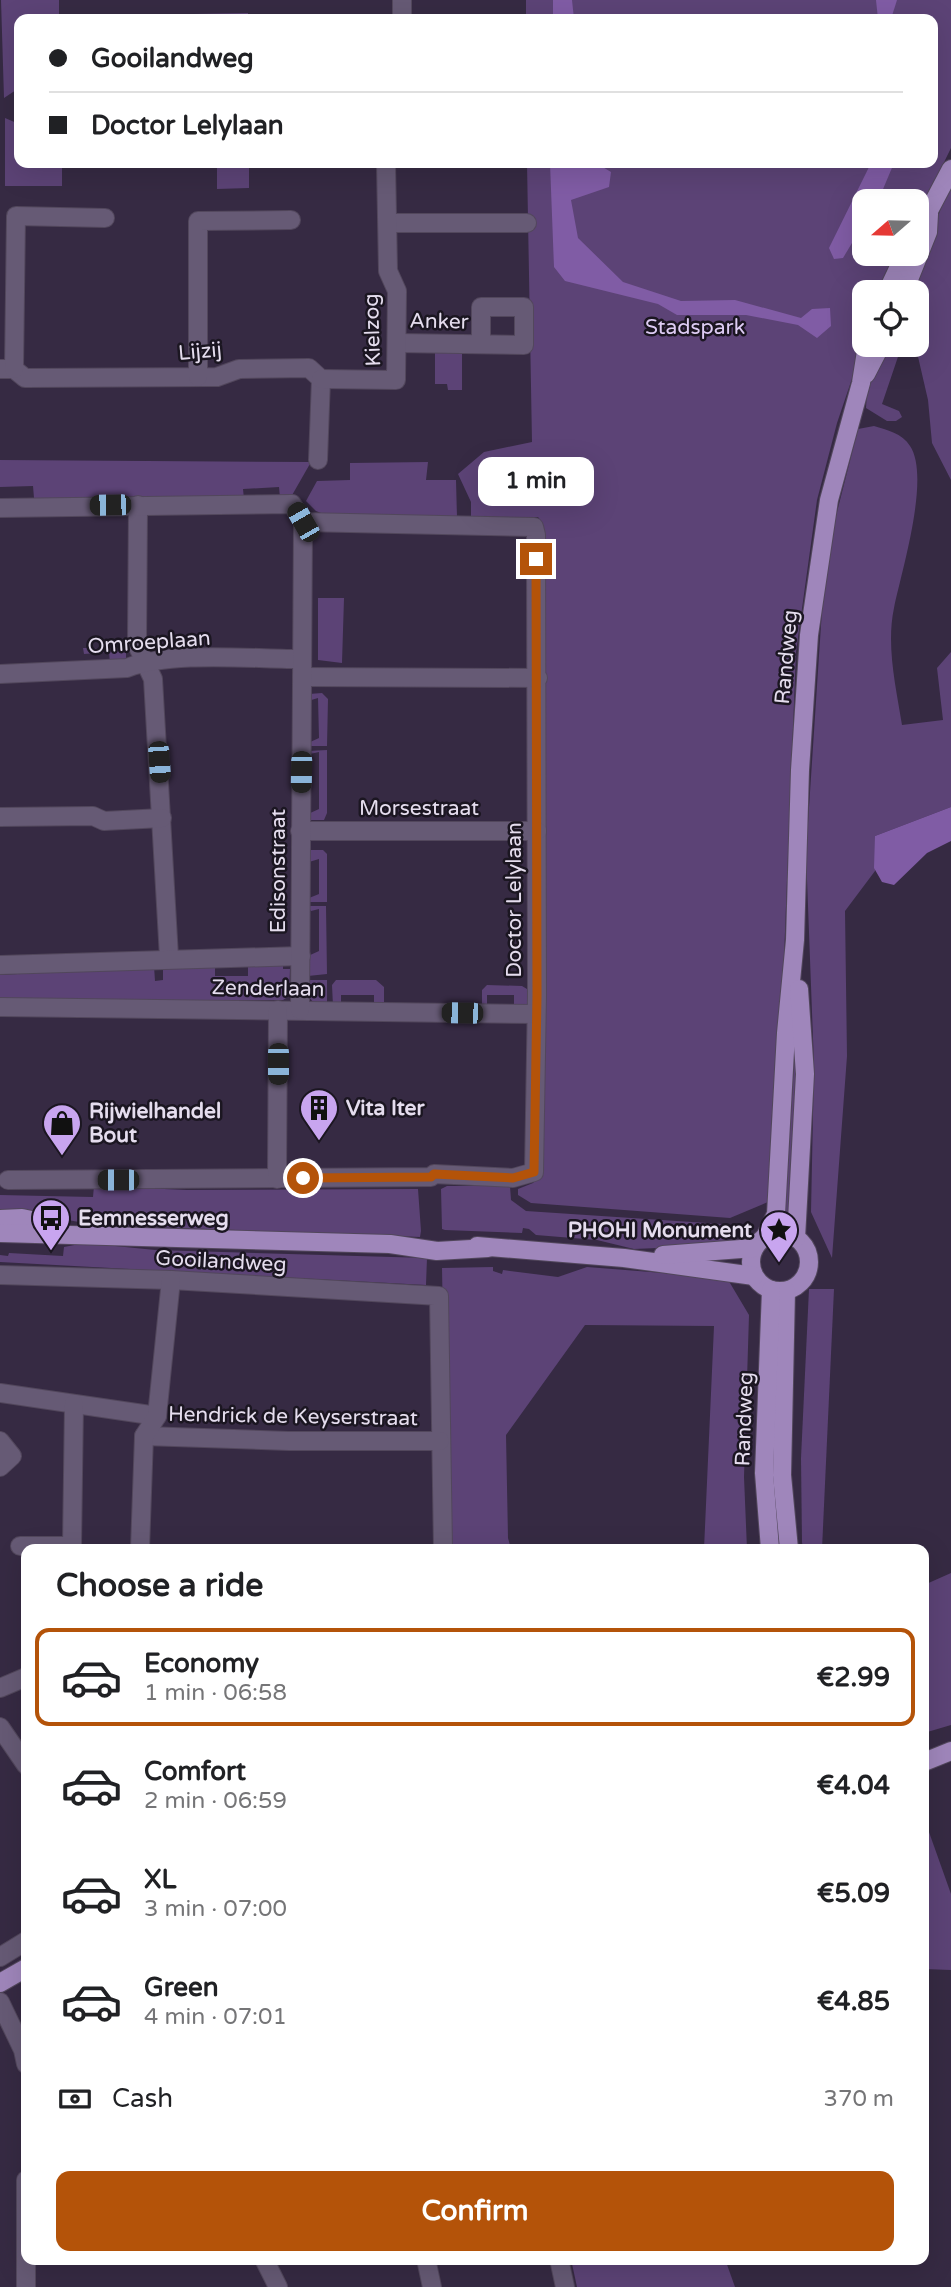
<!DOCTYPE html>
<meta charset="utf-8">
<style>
body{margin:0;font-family:"Varela Round",sans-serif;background:#f2f2f2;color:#202124;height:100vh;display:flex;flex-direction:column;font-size:26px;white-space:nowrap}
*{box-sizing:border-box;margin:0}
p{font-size:23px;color:#757577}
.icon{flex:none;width:38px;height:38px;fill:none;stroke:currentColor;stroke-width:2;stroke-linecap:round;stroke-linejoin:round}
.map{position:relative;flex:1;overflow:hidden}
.details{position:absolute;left:21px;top:1544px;width:908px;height:721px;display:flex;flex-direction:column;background:#fff;border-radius:14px;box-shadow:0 7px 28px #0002}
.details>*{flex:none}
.top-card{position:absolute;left:14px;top:14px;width:924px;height:154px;border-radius:14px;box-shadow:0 7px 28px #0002;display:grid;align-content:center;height:154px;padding:0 35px;background:#fff}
.needle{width:46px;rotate:250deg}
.fabs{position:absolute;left:852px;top:189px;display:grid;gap:14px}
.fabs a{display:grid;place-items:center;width:77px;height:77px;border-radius:14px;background:#fff;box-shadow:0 7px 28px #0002;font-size:35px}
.end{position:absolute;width:32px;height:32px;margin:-16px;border:9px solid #b45309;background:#fff;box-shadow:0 0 0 4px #fff}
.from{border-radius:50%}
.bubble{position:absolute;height:49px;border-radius:14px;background:#fff;box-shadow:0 7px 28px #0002;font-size:23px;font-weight:800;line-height:49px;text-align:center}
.car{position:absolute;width:21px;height:42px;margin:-21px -10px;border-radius:9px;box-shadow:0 0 5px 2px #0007;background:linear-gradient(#222 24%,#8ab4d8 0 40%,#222 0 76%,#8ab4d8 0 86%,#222 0)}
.top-card b{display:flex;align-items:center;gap:24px;height:66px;font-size:26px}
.top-card b+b{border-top:2px solid #e0e0e0}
.top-card i{width:18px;height:18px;background:#202124}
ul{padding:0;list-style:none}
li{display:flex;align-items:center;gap:21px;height:98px;margin:0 14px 10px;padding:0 21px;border:4px solid transparent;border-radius:14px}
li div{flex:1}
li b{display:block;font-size:26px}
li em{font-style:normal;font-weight:800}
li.current{border-color:#b45309}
li>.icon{width:63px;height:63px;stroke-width:1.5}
h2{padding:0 35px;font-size:32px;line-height:84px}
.pay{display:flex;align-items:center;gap:18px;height:77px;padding:0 35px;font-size:26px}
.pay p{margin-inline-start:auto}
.action{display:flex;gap:14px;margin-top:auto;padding:14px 35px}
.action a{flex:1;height:80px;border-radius:14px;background:#b45309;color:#fff;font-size:28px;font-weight:800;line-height:80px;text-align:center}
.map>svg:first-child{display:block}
</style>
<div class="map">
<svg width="951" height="2287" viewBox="0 0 951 2287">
<rect width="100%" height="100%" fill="#362a43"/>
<g fill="#5c4376">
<polygon points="1,0 59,0 59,19 19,19 19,88 4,98"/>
<polygon points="526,0 951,0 951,148 917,217 917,201 864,201 864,254 900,254 883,292 864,292 864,343 837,423 817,500 796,652 782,1008 772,1114 768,1202 730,1218 531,1203 518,1195 518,1189 533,1183 541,1175 544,1127 541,521 538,517 471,517 471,502 458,474 484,452 532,442 527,163 933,163 933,19 526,19"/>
<polygon points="248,13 248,19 193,19 193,14"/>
<polygon points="5,118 19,124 19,163 62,163 62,186 5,186"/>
<polygon points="217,163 249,163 249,188 217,189"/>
<polygon points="951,183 951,480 932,443 928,400 916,348 912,345 917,345 917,292 908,292"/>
<polygon points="886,345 902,345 882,404 899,411 902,417 896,421 887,421 866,408 867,391"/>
<polygon points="435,350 462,351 462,390 448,390 447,384 435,384"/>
<path d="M874,426C887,430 902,433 910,446C931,477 901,573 894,608C886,646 896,687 902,725L943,720L937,668L951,652V807L875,836V871L845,911L847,1056L832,1258L811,1212L814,1065L806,853L823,595L836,516L858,429Z"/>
<polygon points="0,460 311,462 291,497 280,498 279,487 243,489 244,499 34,498 33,486 0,487"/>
<polygon points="428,462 426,480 456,480 457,517 326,515 316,511 306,501 317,481 350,480 350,463"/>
<polygon points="318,598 344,598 342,663 318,660"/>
<polygon points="83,648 126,648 126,660 110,663 109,652 84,654"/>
<polygon points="322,693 328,699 327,746 308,746 308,743 319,738 318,698 308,701 309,694"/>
<polygon points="327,750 327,813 324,820 308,820 308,814 319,809 319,752 310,754 308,751"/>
<polygon points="308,850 323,850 327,854 327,902 309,902 309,898 319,894 319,859 309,862"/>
<polygon points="308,906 326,906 327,974 308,976 308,956 319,951 319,909 311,911"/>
<polygon points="163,963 215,963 215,976 248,976 248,963 283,963 283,969 290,969 289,996 283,1000 0,1001 0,975 154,966 155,981 163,980"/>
<polygon points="308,980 327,980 327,1006 316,1006 309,997"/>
<polygon points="336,980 376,980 384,987 384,1006 374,1006 374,995 341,995 341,1006 333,1006 332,985"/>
<polygon points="487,985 522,986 527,989 528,1004 514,1006 514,995 487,995 487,1007 482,1006 482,990"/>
<polygon points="796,1027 795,1218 785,1217"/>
<polygon points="94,1186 187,1190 418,1189 421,1231 420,1237 397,1236 96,1225 45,1216 0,1215 0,1195 93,1197"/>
<polygon points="447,1186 510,1186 511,1200 526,1211 722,1224 731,1233 728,1245 634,1249 597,1240 536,1235 529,1229 523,1228 522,1233 445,1230 442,1229 441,1189"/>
<polygon points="85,1243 155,1250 427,1258 426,1285 0,1262 0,1255 8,1256 9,1253 63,1256 64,1247"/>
<polygon points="493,1267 493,1271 502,1274 503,1270 558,1277 587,1267 727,1278 749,1315 744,1477 747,1549 704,1549 714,1326 585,1325 506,1435 508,1538 511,1549 447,1549 442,1268"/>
<polygon points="809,1289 834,1289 822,1549 803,1549 802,1542 801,1458"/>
<polygon points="951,1573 951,1725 924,1733 924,1585"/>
<polygon points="924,1818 951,1894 951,1970 924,1969"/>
<polygon points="571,2259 725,2259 735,2287 577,2287"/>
</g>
<g fill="#805ca5">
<polygon points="553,0 572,0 574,19 553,19"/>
<polygon points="876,0 897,0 891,19 878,19"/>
<polygon points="550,163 596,163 611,172 609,187 571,200 578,238 623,282 681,301 735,300 801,318 812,309 830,308 831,326 817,338 798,325 746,315 677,315 658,304 565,281 554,267"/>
<polygon points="871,163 894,163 878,201 864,201 864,223 843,258 834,259 829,248"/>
<polygon points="951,807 951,841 927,853 894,885 882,882 874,868 875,836"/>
</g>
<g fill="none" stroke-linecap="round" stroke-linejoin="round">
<defs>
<g id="minor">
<polyline points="402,19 402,0"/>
<polyline points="388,223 527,223"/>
<polyline points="397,343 524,345 524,307 481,307 481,344"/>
<polyline points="0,369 14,369 25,378 217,377 239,369 309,368 321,379 318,460"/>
<polyline points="14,369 16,216 105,218"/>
<polyline points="198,377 198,221 291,220"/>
<polyline points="321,379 396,380 397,291 388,271 386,163"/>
<polyline points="138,505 137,645 153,679 169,957"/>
<polyline points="0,508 292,504 303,522 534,527 536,535 537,995 534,1172 513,1178 434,1174 431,1177 8,1180"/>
<path d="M0,674L127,668C170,651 253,659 302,659"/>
<polyline points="302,677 538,678"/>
<polyline points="0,817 93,816 104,821 162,818"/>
<polyline points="300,831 537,831"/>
<polyline points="0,965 301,956"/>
<polyline points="0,1007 536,1014"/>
<polyline points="300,1010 303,522"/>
<polyline points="277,1179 278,1010"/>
<polyline points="0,1275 171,1280 439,1296 443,1549"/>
<polyline points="0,1393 157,1416"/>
<polyline points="144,1436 289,1441 440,1441"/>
<polyline points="0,1441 12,1456 0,1467"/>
<polyline points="20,1546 72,1546 74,1404"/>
<polyline points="140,1549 144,1436 157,1416 171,1280"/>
<polyline points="0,1688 26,1677"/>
<polyline points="0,1727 26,1765"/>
<polyline points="0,1957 26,1941"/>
<polyline points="0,2002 23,2050 26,2064"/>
<polyline points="264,2259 278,2287"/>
<polyline points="426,2259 432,2287"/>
<polyline points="559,2259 565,2287"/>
<polyline points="26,2287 26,2180"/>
</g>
<g id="major">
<polyline points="923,222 951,169"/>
<polyline points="887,292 905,254"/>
<polyline points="904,292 928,232 929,214"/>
<polyline points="866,374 881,345"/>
<polyline points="0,1219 22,1218 55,1225"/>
<circle cx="780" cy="1262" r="29"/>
<polyline points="0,1233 390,1244 437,1251 488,1248"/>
<polyline points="765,1237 776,1214 786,1033 795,940 800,770 809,635 829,500 861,383 867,345"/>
<polyline points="796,1238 805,1074 799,989"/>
<polyline points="477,1246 624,1258 754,1276"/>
<polyline points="663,1255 754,1248"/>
<polyline points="786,1291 782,1475 789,1549"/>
<polyline points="770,1549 764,1473 771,1290"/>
<polyline points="924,1762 951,1751"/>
<polyline points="0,1983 26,1968"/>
</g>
</defs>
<use href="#minor" stroke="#52475c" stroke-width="20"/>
<use href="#major" stroke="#52475c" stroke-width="20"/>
<use href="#minor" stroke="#665a75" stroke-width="18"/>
<use href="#major" stroke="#9f86bb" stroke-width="18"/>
</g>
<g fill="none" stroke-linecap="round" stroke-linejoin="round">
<polyline stroke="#b45309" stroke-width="9" points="303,1178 431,1177 434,1174 513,1178 534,1172 537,995 536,559"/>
</g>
<defs>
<symbol id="building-pin" viewBox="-11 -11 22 30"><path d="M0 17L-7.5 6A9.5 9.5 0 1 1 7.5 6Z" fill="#c8a5ef" stroke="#1b1621"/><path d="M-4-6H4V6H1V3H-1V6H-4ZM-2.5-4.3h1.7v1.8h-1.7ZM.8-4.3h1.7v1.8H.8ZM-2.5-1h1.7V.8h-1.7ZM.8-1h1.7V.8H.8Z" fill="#111"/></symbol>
<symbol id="shop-pin" viewBox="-11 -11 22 30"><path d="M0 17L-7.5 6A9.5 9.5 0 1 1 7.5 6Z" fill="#c8a5ef" stroke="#1b1621"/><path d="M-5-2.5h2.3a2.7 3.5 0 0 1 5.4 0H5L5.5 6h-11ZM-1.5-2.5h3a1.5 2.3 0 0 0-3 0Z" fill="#111"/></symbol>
<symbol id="bus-pin" viewBox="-11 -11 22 30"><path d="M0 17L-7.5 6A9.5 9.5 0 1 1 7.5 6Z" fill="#c8a5ef" stroke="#1b1621"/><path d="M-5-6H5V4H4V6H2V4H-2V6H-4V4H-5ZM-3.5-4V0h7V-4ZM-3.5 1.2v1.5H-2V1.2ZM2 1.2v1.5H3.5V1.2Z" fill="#111"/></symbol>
<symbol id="sight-pin" viewBox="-11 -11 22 30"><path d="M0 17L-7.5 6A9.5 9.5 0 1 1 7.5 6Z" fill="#c8a5ef" stroke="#1b1621"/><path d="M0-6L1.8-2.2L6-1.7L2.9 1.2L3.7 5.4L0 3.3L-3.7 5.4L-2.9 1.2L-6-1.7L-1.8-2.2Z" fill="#111"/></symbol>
</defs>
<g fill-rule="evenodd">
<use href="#building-pin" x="297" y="1086" width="44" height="60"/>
<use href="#shop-pin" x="40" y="1101" width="44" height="60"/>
<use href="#bus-pin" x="29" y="1196" width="44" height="60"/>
<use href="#sight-pin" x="757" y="1208" width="44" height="60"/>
</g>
<g text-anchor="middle" stroke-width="5" stroke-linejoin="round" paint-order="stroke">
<g font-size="21" fill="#e5ddee" stroke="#1b1621">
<text transform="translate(439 321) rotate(1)" y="7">Anker</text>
<text transform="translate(372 330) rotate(-92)" y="7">Kielzog</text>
<text transform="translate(200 351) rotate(-5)" y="7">Lijzij</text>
<text transform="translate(149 642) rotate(-4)" y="7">Omroeplaan</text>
<text transform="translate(786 657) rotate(-85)" y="7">Randweg</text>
<text x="419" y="815">Morsestraat</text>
<text transform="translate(278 871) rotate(-90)" y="7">Edisonstraat</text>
<text transform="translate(514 900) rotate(-90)" y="7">Doctor Lelylaan</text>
<text transform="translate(268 988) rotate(1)" y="7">Zenderlaan</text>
<text transform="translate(221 1261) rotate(3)" y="7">Gooilandweg</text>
<text transform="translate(293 1416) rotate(1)" y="7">Hendrick de Keyserstraat</text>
<text transform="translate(744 1419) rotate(-88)" y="7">Randweg</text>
</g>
<g font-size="21" fill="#ddcbf3" stroke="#1b1621">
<text x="695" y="334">Stadspark</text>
</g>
<g font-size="21" font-weight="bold" fill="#e5ddee" stroke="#1b1621" text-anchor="start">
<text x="346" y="1115">Vita Iter</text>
<text x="89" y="1118">Rijwielhandel<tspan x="89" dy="24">Bout</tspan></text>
<text x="78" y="1225">Eemnesserweg</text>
<text x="752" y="1237" text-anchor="end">PHOHI Monument</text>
</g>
</g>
</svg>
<div class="fabs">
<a><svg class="needle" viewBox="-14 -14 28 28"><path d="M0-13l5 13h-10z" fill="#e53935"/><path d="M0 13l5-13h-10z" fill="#757577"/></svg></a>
<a><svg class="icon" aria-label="locate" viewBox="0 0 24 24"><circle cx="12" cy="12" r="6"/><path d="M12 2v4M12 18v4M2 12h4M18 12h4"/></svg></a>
</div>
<i class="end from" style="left:303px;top:1178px"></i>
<i class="end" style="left:536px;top:559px"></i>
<div class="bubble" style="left:478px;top:457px;width:116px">1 min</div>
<i class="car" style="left:110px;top:505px;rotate:269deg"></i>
<i class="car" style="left:303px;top:522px;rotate:330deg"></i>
<i class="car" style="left:159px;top:762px;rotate:176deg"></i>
<i class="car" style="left:301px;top:772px;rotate:181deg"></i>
<i class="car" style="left:462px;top:1013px;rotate:271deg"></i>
<i class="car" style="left:278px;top:1064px;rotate:180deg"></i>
<i class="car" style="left:118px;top:1180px;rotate:270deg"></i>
<div class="top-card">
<b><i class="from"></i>Gooilandweg</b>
<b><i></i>Doctor Lelylaan</b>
</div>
<section class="details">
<h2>Choose a ride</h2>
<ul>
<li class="current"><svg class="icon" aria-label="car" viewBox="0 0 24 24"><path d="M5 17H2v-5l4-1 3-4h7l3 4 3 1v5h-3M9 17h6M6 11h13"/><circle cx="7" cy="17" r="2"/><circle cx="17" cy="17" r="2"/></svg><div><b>Economy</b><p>1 min · 06:58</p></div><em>€2.99</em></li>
<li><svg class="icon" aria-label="car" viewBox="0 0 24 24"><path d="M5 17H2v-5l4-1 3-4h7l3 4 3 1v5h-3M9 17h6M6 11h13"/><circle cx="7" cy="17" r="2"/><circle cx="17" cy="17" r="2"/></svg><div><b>Comfort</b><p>2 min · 06:59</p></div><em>€4.04</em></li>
<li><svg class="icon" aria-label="car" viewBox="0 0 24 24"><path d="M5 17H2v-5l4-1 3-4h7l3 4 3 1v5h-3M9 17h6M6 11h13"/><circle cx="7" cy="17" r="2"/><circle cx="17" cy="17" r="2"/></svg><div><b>XL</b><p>3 min · 07:00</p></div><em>€5.09</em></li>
<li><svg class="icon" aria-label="car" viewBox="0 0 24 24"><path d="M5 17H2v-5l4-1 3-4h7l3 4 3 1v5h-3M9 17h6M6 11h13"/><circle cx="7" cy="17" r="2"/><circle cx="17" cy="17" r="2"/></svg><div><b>Green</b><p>4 min · 07:01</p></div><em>€4.85</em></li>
</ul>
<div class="pay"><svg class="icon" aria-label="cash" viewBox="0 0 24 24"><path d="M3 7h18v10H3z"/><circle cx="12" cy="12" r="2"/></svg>Cash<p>370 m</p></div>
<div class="action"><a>Confirm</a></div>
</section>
</div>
